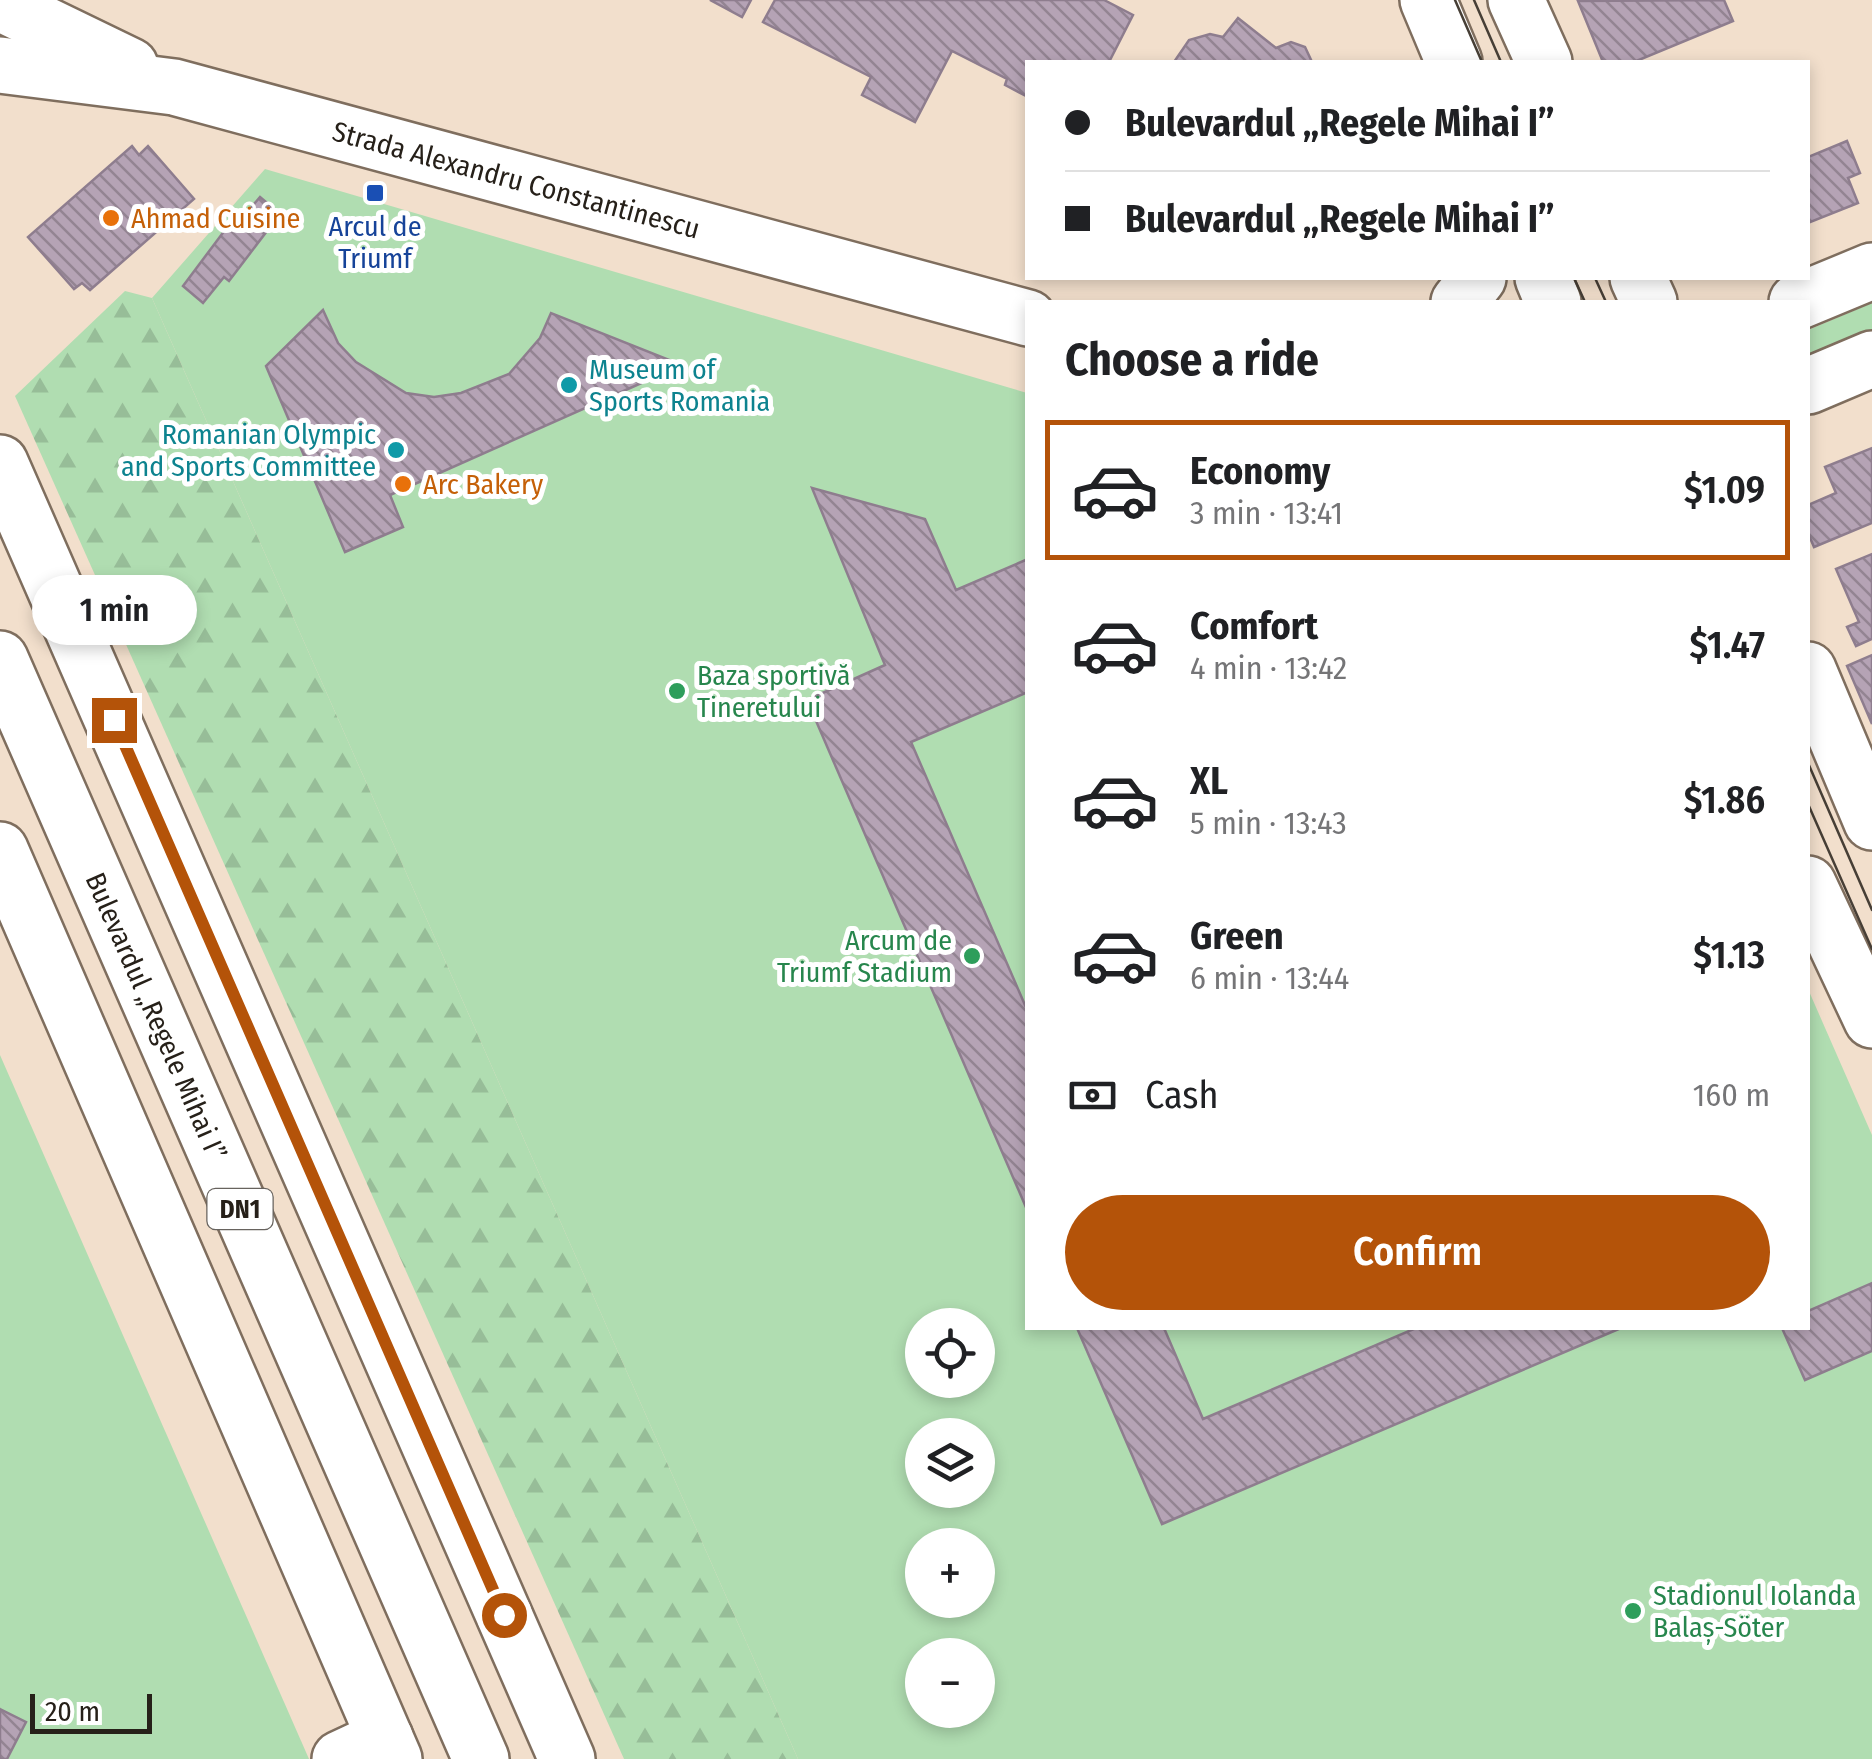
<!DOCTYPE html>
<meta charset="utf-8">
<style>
body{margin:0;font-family:"Fira Sans Condensed",sans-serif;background:#f6f6f6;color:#202124;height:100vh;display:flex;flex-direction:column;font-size:38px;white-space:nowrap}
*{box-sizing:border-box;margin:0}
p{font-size:32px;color:#757577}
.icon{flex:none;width:55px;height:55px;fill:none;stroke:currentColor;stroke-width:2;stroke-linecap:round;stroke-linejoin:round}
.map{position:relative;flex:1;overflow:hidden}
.drawer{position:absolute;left:1025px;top:300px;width:785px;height:1030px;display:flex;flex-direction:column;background:#fff;border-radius:0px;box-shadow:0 5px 15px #0003}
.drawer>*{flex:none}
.banner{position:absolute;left:1025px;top:60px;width:785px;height:220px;border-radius:0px;box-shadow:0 5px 15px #0003;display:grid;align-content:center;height:220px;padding:0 40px;background:#fff}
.controls{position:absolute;left:905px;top:1308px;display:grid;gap:20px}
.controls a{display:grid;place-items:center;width:90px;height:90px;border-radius:50%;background:#fff;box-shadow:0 5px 15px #0003;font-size:50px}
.scale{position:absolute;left:30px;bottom:25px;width:122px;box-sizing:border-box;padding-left:10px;border:5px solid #262019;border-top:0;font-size:28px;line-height:35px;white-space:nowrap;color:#262019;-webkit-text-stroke:8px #fff;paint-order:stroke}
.end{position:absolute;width:45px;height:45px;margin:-22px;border:12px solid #b45309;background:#fff;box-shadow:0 0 0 5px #fff}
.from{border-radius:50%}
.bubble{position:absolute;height:70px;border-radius:35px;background:#fff;box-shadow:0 5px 15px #0003;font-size:32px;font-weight:600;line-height:70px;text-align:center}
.banner b{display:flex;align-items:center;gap:35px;height:95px;font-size:38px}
.banner b+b{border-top:2px solid #e0e0e0}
.banner i{width:25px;height:25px;background:#202124}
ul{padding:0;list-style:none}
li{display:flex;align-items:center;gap:30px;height:140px;margin:0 20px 15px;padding:0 20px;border:5px solid transparent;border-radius:0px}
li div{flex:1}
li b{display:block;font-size:38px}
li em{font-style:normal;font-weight:600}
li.on{border-color:#b45309}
li>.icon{width:90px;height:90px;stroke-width:1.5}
h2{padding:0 40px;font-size:45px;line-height:120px}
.pay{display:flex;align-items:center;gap:25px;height:110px;padding:0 40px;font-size:38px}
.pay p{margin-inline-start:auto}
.button{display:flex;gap:20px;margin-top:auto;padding:20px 40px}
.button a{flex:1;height:115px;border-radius:60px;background:#b45309;color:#fff;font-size:40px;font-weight:600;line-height:115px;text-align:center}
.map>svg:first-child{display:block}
</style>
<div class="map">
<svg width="1872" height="1759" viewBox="0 0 1872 1759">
<defs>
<pattern id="forest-firs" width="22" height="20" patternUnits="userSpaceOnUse" patternTransform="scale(2.5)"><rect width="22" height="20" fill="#b0ddb1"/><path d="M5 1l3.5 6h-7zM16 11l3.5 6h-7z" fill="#97bd98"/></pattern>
<pattern id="building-back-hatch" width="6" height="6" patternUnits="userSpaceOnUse" patternTransform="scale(2.5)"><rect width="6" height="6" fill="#b5a3b5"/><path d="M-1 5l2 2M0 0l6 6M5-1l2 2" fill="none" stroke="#938492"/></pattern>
</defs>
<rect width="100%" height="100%" fill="#f2dfcc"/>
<g fill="#b0ddb1" fill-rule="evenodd">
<path d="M265,169L1027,393L1028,1328H1808V989L1872,1135V1759H798L152,298ZM922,1325H978V1380H922ZM922,1435H978V1490H922ZM922,1545H978V1600H922ZM922,1655H978V1710H922Z"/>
<polygon points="1872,303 1872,337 1808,364 1808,330"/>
<polygon points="0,1055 309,1759 0,1759"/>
</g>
<polygon fill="url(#forest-firs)" points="125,291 152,298 798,1759 624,1759 15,396"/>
<g fill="url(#building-back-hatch)" stroke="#8e7d8e" stroke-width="2.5">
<polygon points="710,0 751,0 742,17"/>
<polygon points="775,0 1104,0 1133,15 1109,62 1028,62 1028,97 1005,85 1007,79 952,51 915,122 862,95 871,77 763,22"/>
<polygon points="1724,0 1733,21 1634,62 1603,62 1578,1"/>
<polygon points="1238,18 1276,48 1291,42 1305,47 1312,62 1174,62 1189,40 1210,34 1223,37"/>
<polygon points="1847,141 1860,173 1848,178 1858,203 1808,223 1808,157"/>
<polygon points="132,146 139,155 148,146 194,199 90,290 82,283 74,289 28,237"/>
<polygon points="260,197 280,214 229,281 224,277 203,303 183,286 234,218 239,222"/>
<polygon points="323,310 338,343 356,362 406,393 434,397 461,393 509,374 540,338 551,313 682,365 390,495 403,527 345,552 266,366"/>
<polygon points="1872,448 1872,523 1814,547 1808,533 1808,505 1836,493 1825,467"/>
<polygon points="812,488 925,519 956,590 1028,559 1028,692 911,742 1028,1012 1028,1212 807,700 885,665"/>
<polygon points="1872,554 1872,639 1856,646 1847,627 1859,622 1836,569"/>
<polygon points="1872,655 1872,724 1847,666"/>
<polygon points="1872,1283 1872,1351 1805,1380 1782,1328 1808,1328 1808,1311"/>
<polygon points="1077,1328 1164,1328 1203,1419 1416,1328 1621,1328 1162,1524"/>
<polygon points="0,1709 26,1722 7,1759 0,1759"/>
</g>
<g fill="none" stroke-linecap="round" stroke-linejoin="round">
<defs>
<polyline id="minor" points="340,1759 385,1738"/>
<g id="major">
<polyline points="1428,0 1454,62"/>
<polyline points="1516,0 1544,62"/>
<polyline points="0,3 130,66"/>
<path id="s1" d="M0,65L174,87L1028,318"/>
<polyline points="1543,278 1553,302"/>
<polyline points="1638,278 1649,302"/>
<polyline points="1459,302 1478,278"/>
<polyline points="1797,302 1872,271"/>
<polyline points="1808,386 1872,359"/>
<polyline points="0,463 567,1759"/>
<path id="s2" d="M0,659L481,1759"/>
<polyline points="1808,670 1872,822"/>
<polyline points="0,850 394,1759"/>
<polyline points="1808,884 1872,1020"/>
</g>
</defs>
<use href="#minor" stroke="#7f6e5e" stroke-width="60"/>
<use href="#major" stroke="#7f6e5e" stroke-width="60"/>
<use href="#minor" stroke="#fff" stroke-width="55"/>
<use href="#major" stroke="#fff" stroke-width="55"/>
<g stroke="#473f36" stroke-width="2.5">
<polyline points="1455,0 1482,62"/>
<polyline points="1474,0 1501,62"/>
<polyline points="1574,278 1585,302"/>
<polyline points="1595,278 1606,302"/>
<polyline points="1808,763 1872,910"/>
<polyline points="1808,804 1872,949"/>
</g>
</g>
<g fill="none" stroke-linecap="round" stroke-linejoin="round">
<polyline stroke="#b45309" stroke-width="12" points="114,720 504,1615"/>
</g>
<rect fill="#1a4fb4" stroke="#fff" stroke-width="4" x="365" y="183" width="20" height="20" rx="5"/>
<g fill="#e8710a" stroke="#fff" stroke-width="4">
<circle cx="111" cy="218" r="10"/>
<circle cx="403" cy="484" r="10"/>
</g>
<g fill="#0f9aa8" stroke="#fff" stroke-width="4">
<circle cx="569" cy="385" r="10"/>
<circle cx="396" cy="450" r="10"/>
</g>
<g fill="#2e9e5b" stroke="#fff" stroke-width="4">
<circle cx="677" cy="691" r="10"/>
<circle cx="972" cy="956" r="10"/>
<circle cx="1633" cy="1611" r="10"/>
</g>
<g text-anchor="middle" stroke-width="10" stroke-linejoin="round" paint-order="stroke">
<rect fill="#fff" stroke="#67635e" stroke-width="2.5" x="207.5" y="1189" width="65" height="40" rx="8"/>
<g font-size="25" font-weight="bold" fill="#262019">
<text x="240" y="1218">DN1</text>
</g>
<g font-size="28" fill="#262019" stroke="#fff">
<text dy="10" stroke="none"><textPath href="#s1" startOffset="530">Strada Alexandru Constantinescu</textPath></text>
<text dy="10" stroke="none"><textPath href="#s2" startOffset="390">Bulevardul „Regele Mihai I”</textPath></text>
</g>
<g font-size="28" fill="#c56008" stroke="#fff" text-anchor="start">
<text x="131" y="228">Ahmad Cuisine</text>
<text x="423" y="494">Arc Bakery</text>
</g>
<g font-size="28" fill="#164399" stroke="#fff">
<text x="375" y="236">Arcul de<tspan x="375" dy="32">Triumf</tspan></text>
</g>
<g font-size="28" fill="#0d838f" stroke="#fff" text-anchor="start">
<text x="589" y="379">Museum of<tspan x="589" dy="32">Sports Romania</tspan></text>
<text x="376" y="444" text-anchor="end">Romanian Olympic<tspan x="376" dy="32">and Sports Committee</tspan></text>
</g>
<g font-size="28" fill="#27864d" stroke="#fff" text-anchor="start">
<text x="697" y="685">Baza sportivă<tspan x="697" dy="32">Tineretului</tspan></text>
<text x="952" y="950" text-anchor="end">Arcum de<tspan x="952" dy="32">Triumf Stadium</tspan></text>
<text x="1653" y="1605">Stadionul Iolanda<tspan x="1653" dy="32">Balaș-Söter</tspan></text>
</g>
</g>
</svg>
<div class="controls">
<a><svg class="icon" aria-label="locate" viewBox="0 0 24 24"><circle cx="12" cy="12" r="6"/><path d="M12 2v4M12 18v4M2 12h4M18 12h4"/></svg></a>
<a><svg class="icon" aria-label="layers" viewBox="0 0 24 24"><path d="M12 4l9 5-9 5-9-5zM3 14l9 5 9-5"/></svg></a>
<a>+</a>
<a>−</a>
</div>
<div class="scale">20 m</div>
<i class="end from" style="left:504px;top:1615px"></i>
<i class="end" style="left:114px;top:720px"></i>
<div class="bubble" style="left:32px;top:575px;width:165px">1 min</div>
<div class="banner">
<b><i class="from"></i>Bulevardul „Regele Mihai I”</b>
<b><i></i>Bulevardul „Regele Mihai I”</b>
</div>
<section class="drawer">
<h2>Choose a ride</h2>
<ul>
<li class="on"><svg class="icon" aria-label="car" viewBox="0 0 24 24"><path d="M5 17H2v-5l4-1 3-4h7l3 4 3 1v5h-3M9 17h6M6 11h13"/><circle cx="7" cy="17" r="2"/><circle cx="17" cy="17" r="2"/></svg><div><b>Economy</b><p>3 min · 13:41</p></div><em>$1.09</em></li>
<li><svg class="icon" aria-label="car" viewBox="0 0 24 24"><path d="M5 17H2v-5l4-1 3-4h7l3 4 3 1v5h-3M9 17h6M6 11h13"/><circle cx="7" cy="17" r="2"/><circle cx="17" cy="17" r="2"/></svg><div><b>Comfort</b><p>4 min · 13:42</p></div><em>$1.47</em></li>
<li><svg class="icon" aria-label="car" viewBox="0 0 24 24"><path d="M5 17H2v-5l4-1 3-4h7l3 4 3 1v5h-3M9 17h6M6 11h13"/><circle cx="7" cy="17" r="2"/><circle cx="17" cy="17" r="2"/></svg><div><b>XL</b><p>5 min · 13:43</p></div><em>$1.86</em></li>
<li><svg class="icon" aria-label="car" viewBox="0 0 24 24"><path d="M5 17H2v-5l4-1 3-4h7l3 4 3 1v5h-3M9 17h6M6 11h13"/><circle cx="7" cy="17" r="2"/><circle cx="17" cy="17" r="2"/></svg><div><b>Green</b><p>6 min · 13:44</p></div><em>$1.13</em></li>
</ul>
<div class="pay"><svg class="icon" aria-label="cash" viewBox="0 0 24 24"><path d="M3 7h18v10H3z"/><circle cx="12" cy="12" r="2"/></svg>Cash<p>160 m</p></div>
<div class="button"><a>Confirm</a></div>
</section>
</div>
